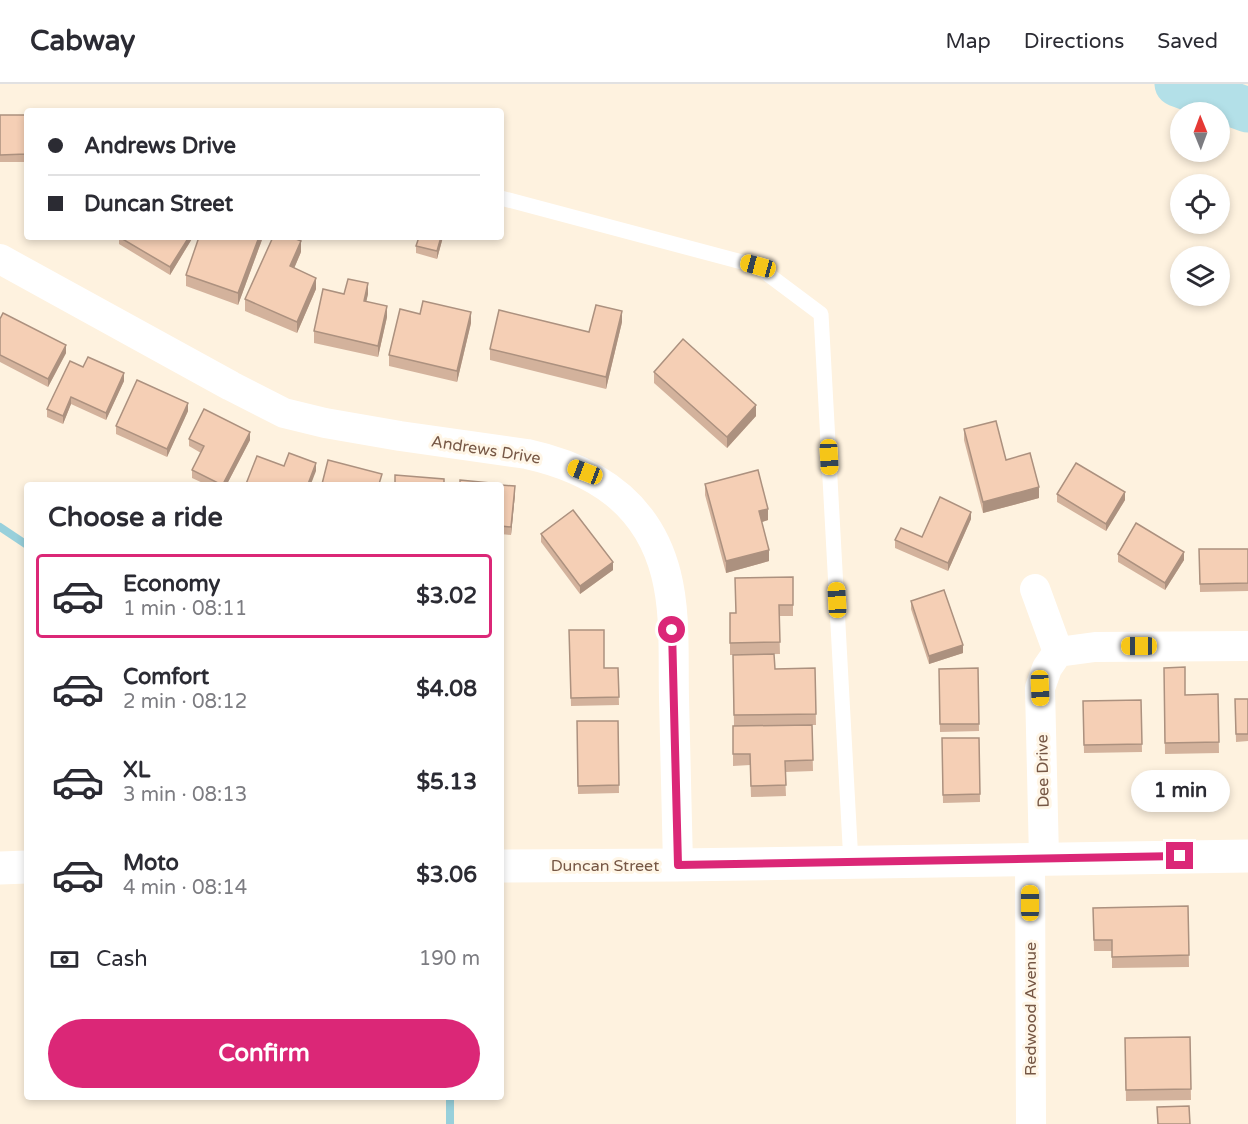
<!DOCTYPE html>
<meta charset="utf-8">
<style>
body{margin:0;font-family:"Varela Round",sans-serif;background:#f2f2f3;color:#2b2b33;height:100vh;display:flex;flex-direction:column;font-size:22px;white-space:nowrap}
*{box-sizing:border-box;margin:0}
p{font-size:20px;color:#7c7c81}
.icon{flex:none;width:33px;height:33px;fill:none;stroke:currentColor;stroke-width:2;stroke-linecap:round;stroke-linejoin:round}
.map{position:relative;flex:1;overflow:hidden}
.sheet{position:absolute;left:24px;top:398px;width:480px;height:618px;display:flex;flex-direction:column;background:#fff;border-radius:6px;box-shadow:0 3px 9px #0003}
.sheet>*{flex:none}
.banner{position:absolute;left:24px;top:24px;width:480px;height:132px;border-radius:6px;box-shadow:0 3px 9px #0003;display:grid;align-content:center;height:132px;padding:0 24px;background:#fff}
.needle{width:39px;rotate:359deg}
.tools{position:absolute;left:1170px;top:18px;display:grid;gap:12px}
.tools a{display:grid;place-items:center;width:60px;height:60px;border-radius:50%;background:#fff;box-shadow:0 3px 9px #0003;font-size:30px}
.end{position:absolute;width:27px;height:27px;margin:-14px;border:8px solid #db2777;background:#fff;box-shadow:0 0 0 3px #fff}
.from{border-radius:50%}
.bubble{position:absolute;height:42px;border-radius:21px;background:#fff;box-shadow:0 3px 9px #0003;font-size:20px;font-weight:800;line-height:42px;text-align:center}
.car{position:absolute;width:18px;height:36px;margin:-18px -9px;border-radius:8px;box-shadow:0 0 4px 2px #0007;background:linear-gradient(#f5c518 24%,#345 0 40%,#f5c518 0 76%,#345 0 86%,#f5c518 0)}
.banner b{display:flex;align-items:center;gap:21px;height:57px;font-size:22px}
.banner b+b{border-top:2px solid #e1e1e2}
.banner i{width:15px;height:15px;background:#2b2b33}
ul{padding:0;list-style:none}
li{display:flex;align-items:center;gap:18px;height:84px;margin:0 12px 9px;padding:0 12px;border:3px solid transparent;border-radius:6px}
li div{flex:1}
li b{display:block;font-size:22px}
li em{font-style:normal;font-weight:800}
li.on{border-color:#db2777}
li>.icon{width:54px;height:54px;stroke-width:1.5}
h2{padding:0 24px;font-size:27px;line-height:72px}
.pay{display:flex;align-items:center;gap:15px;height:66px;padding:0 24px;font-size:22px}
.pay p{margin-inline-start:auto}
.action{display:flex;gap:12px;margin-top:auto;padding:12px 24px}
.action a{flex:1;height:69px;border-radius:36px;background:#db2777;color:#fff;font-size:24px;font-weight:800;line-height:69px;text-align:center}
header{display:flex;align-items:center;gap:36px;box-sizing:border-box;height:84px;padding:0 30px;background:#fff;border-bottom:2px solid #e1e1e2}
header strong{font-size:28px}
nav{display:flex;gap:33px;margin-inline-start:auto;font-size:21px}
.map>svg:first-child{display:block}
</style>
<header>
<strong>Cabway</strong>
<nav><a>Map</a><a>Directions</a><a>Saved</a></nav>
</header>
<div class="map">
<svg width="1248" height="1040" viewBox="0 0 1248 1040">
<rect width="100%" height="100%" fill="#fef2df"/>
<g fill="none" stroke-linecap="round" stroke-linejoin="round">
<g stroke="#98d0db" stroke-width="8">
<polyline points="0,443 27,461"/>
<polyline points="450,1012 450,1040"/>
</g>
<polyline stroke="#b3e0e8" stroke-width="45" points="1177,0 1248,26"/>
<polyline stroke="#fff" stroke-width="15" points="501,114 757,182 821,230 851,779"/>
<g stroke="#fff" stroke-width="30">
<path d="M0,175L231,302L284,329L325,339L400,352L527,370C595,385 648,419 666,490C676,529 673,573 674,613C675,669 677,725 678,781"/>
<polyline points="1035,505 1058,568"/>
<polyline points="1044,774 1040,604 1047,584 1058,568 1095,563 1248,562"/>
<polyline points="1030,775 1031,1040"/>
</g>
<g stroke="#fff" stroke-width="33">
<polyline points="501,782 678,781 1248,772"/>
<polyline points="0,784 27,783"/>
</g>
</g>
<g fill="#d3b29c">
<rect x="0" y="31" width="26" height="47"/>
<polygon points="119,153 193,153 170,191 119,160"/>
<polygon points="263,153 238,221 186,202 186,191"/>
<polygon points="419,153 443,153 437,175 416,169 416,162"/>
<polygon points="301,168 294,184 316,205 297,249 245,227 245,215"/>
<polygon points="344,210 368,210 366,217 387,233 378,273 314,259 314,247"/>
<polygon points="420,230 471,239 457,298 389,282 389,271"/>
<polygon points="0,235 66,269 48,303 0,278"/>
<polygon points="622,238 606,305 490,276 490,265 589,248"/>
<polygon points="83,283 124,297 106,336 71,320 63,340 47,333 47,325"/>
<polygon points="654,288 756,332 727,364 654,299"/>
<polygon points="188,327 167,373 116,350 116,342"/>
<polygon points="964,345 1006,376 1039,414 983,429 964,356"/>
<polygon points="189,355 250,356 227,400 205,400 192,394 192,386 201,369 189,362"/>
<polygon points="705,400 768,436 762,438 769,477 726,489 705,411"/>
<polygon points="501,401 515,410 511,451 501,450"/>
<polygon points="1057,410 1125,416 1106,447 1057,418"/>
<polygon points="971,435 948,487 895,464 895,456 922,453"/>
<polygon points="541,450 613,486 580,510 541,458"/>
<polygon points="1199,465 1248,465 1248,507 1200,508"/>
<polygon points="1118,470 1184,476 1165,506 1118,478"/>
<polygon points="793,493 793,532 779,532 780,570 730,571 730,529 735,529"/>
<polygon points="911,517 963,569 929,580 911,525"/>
<polygon points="569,546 604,584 618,584 619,621 571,622"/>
<polygon points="733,571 775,585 815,584 816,641 812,641 813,687 785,688 786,712 751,713 750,681 733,682 733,642 734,642"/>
<polygon points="978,584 979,647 940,648 939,585"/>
<polygon points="1164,584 1185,611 1218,610 1219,669 1165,670"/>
<polygon points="1235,615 1248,615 1248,657 1236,658"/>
<polygon points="1141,616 1142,668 1084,669 1083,617"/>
<polygon points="577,637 618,637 619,709 578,710"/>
<polygon points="942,654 979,654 980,718 943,719"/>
<polygon points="1188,822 1189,883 1112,884 1112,867 1094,867 1093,824"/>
<polygon points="1190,953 1191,1016 1126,1017 1125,954"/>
</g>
<g fill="#ac917f">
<polygon points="189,153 193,153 170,191 170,183"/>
<polygon points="259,153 263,153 238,221 238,209"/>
<polygon points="441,153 443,153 437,175 437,167"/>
<polygon points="301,157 301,168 290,194 290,182"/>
<polygon points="316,194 316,205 297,249 297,238"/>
<polygon points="368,199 368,210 364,228 364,217"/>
<polygon points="387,222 387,233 378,273 378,262"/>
<polygon points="622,227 622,238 606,305 606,293"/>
<polygon points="471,228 471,239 457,298 457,287"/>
<polygon points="66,261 66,269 48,303 48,295"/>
<polygon points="124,289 124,297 106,336 106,329"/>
<polygon points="71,313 71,320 63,340 63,332"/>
<polygon points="188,319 188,327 167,373 167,365"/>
<polygon points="756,321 756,332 727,364 727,353"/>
<polygon points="250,348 250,356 227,400 223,400"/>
<polygon points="316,379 316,387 311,400 308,400"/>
<polygon points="515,402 515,410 511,451 511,443"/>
<polygon points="1039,403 1039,414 983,429 983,418"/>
<polygon points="1125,408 1125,416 1106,447 1106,440"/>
<polygon points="768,425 768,436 759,439 759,427"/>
<polygon points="971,428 971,435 948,487 948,479"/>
<polygon points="769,466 769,477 726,489 726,477"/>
<polygon points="1184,468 1184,476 1165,506 1165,499"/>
<polygon points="613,478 613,486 580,510 580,502"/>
<polygon points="963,561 963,569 929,580 929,572"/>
</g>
<g fill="#f5cfb5" stroke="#ac917f" stroke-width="1.5">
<polygon points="0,31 26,31 26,70 0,71"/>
<polygon points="119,153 189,153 170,183"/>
<polygon points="199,153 259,153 238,209 186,191"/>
<polygon points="273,153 291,153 301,157 290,182 316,194 297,238 245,215"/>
<polygon points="419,153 441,153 437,167 416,162"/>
<polygon points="348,195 368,199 364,217 387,222 378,262 314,247 323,205 344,210"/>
<polygon points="423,217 471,228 457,287 389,271 400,225 420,230"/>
<polygon points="596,221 622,227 606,293 490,265 499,226 589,248"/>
<polygon points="3,229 66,261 48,295 0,271 0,235"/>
<polygon points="683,255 756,321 727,353 654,288"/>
<polygon points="88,273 124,289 106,329 71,313 63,332 47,325 70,277 83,283"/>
<polygon points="137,296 188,319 167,365 116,342"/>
<polygon points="204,325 250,348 223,400 220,400 192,386 204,362 189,355"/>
<polygon points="996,337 1006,376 1030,369 1039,403 983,418 964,345"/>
<polygon points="289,369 316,379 308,400 246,400 257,372 284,382"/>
<polygon points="328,376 382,390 379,400 322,400"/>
<polygon points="1076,379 1125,408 1106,440 1057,410"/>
<polygon points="758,386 768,425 759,427 769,466 726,477 705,400"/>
<polygon points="395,391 444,395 444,400 395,400"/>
<polygon points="460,396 501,400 460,400"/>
<polygon points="501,401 515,402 511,443 501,442"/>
<polygon points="940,413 971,428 948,479 895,456 901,444 922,453"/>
<polygon points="573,426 613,478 580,502 541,450"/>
<polygon points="1136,439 1184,468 1165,499 1118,470"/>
<polygon points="1199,465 1248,465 1248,499 1200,500"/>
<polygon points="793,493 793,521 779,521 780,558 730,559 730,529 736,529 735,494"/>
<polygon points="944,506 963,561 929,572 911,517"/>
<polygon points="569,546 604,546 604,584 618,584 619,613 571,614"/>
<polygon points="774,570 775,585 815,584 816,630 734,631 733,571"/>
<polygon points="1185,583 1185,611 1218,610 1219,658 1165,659 1164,584"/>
<polygon points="978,584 979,640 940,640 939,585"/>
<polygon points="1235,615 1248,615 1248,650 1236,650"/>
<polygon points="1141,616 1142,660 1084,661 1083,617"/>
<polygon points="577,637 618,637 619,701 578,702"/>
<polygon points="812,641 813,676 785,677 786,701 751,702 750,670 733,670 733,642"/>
<polygon points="942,654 979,654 980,710 943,711"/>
<polygon points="1188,822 1189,871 1112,873 1112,856 1094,856 1093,824"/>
<polygon points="1190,953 1191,1005 1126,1006 1125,954"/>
<polygon points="1189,1022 1190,1040 1158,1040 1157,1023"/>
</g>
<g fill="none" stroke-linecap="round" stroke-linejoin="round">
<polyline stroke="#db2777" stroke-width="8" points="672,546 678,781 1180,772"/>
</g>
<g text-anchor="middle" stroke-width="6" stroke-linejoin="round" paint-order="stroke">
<g font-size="16" fill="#765745" stroke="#fff6e7">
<text transform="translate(486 365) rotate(9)" y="6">Andrews Drive</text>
<text transform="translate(1042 687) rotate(-91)" y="6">Dee Drive</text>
<text x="605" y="787">Duncan Street</text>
<text transform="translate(1030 925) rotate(-90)" y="6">Redwood Avenue</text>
</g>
</g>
</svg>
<div class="tools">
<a><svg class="needle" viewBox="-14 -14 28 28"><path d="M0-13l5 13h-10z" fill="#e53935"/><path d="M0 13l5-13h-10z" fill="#7c7c81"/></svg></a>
<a><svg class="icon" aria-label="locate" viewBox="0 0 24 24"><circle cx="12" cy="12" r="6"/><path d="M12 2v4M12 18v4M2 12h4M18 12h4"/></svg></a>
<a><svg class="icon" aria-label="layers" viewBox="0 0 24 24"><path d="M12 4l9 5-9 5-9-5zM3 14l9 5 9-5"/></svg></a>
</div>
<i class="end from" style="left:672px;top:546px"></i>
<i class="end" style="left:1180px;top:772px"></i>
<div class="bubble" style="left:1131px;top:686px;width:99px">1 min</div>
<i class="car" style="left:758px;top:182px;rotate:285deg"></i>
<i class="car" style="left:829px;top:373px;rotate:177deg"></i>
<i class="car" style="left:585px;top:388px;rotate:291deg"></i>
<i class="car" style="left:837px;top:516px;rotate:357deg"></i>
<i class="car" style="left:1139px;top:562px;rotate:270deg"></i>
<i class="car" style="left:1040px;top:604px;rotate:178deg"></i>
<i class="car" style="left:1030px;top:819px;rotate:0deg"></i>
<div class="banner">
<b><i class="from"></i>Andrews Drive</b>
<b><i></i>Duncan Street</b>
</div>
<section class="sheet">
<h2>Choose a ride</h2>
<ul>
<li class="on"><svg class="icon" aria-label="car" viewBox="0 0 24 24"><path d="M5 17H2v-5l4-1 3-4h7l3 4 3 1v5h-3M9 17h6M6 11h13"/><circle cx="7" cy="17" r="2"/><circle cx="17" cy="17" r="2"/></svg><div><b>Economy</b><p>1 min · 08:11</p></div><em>$3.02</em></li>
<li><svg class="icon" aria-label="car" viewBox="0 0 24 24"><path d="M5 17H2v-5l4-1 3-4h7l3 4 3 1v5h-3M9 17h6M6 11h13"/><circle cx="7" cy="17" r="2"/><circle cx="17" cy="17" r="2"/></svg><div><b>Comfort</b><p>2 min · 08:12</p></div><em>$4.08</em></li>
<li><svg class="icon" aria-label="car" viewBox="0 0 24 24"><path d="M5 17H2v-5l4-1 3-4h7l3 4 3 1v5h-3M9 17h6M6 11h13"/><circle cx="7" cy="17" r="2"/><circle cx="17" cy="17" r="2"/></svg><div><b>XL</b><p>3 min · 08:13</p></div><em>$5.13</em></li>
<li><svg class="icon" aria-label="car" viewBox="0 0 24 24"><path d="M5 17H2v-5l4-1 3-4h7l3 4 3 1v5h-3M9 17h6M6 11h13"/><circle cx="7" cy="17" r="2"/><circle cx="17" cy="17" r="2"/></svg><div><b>Moto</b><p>4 min · 08:14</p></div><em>$3.06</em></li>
</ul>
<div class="pay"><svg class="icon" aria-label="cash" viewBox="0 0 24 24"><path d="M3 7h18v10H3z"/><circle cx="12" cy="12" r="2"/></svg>Cash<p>190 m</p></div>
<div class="action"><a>Confirm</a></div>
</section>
</div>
